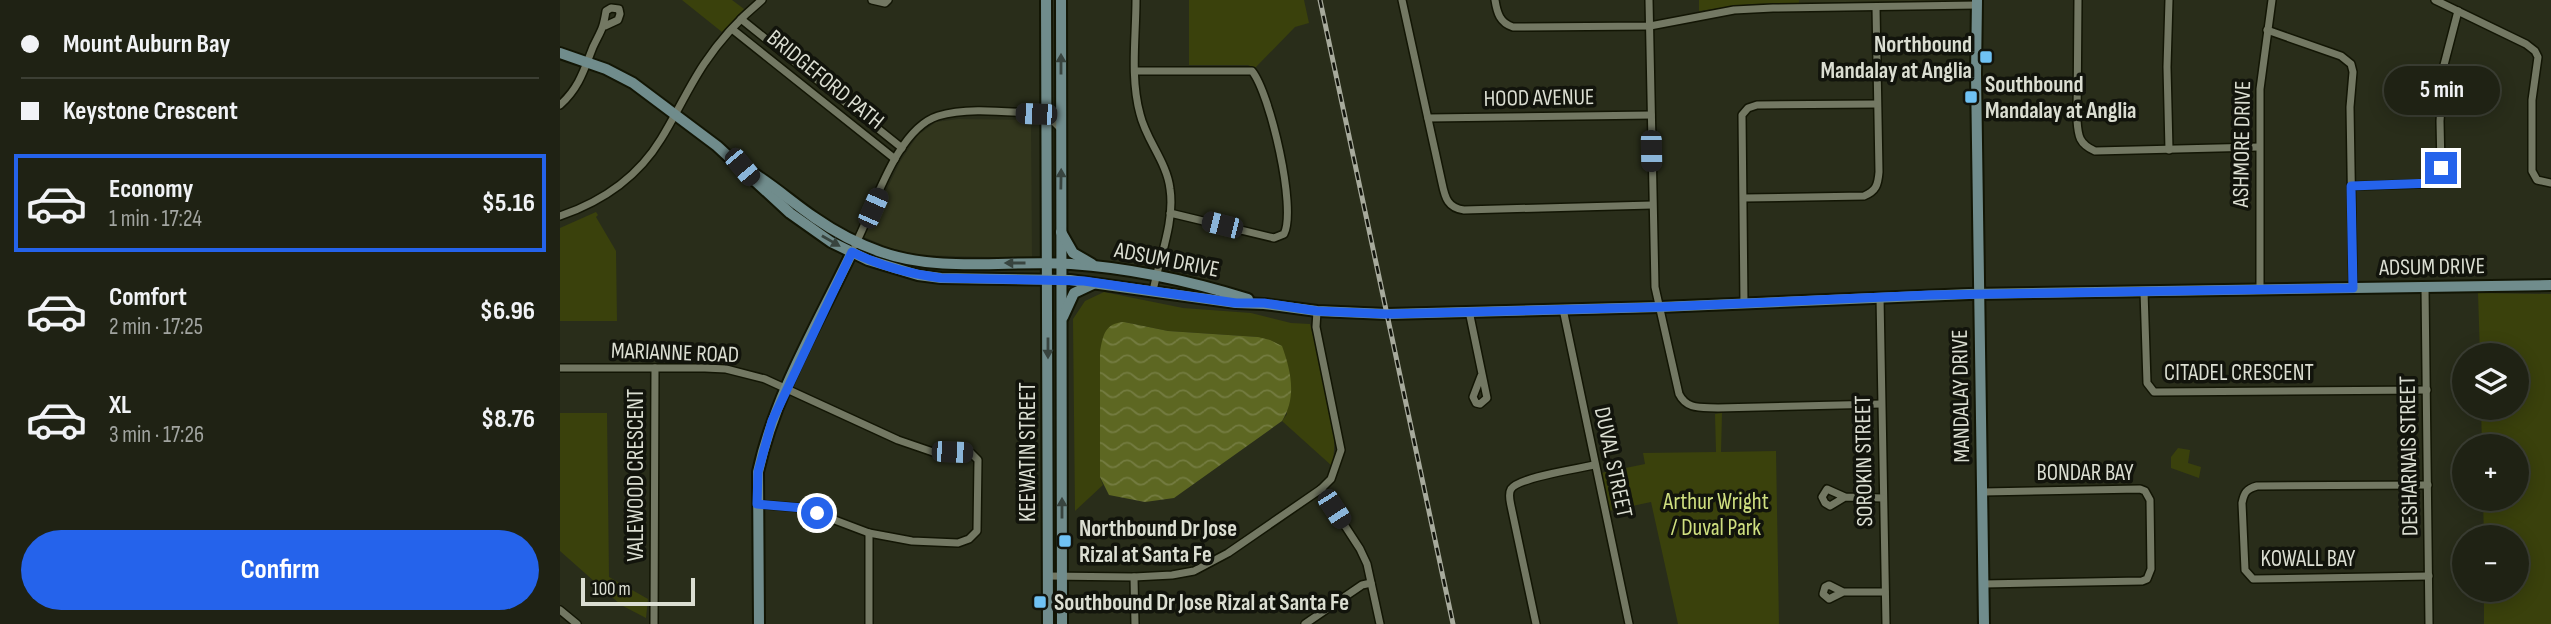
<!DOCTYPE html>
<meta charset="utf-8">
<style>
body{margin:0;font-family:"Sofia Sans Condensed",sans-serif;background:#2c2f22;color:#f1f3f6;height:100vh;display:flex;flex-direction:column;font-size:26px;white-space:nowrap}
*{box-sizing:border-box;margin:0}
p{font-size:23px;color:#a1a4a0}
.icon{flex:none;width:38px;height:38px;fill:none;stroke:currentColor;stroke-width:2;stroke-linecap:round;stroke-linejoin:round}
.map{position:relative;flex:1;overflow:hidden}
.sheet{display:flex;flex-direction:column;background:#1f2214;width:560px}
.sheet>*{flex:none}
.hud{display:grid;align-content:center;height:154px;padding:0 21px;background:#1f2214}
.tools{position:absolute;left:1892px;top:343px;display:grid;gap:14px}
.tools a{display:grid;place-items:center;width:77px;height:77px;border-radius:50%;background:#1f2214;box-shadow:0 4px 18px #0003,0 0 0 2px #3c3f34;font-size:35px}
.scale{position:absolute;left:21px;bottom:18px;width:114px;box-sizing:border-box;padding-left:7px;border:4px solid #dbded2;border-top:0;font-size:19px;line-height:24px;white-space:nowrap;color:#dbded2;-webkit-text-stroke:5px #12140c;paint-order:stroke}
.end{position:absolute;width:32px;height:32px;margin:-16px;border:9px solid #2563eb;background:#fff;box-shadow:0 0 0 4px #fff}
.from{border-radius:50%}
.bubble{position:absolute;height:49px;border-radius:24px;background:#1f2214;box-shadow:0 4px 18px #0003,0 0 0 2px #3c3f34;font-size:23px;font-weight:700;line-height:49px;text-align:center}
.car{position:absolute;width:21px;height:42px;margin:-21px -10px;border-radius:9px;box-shadow:0 0 5px 2px #0007;background:linear-gradient(#222 24%,#8ab4d8 0 40%,#222 0 76%,#8ab4d8 0 86%,#222 0)}
.hud b{display:flex;align-items:center;gap:24px;height:66px;font-size:26px}
.hud b+b{border-top:2px solid #3c3f34}
.hud i{width:18px;height:18px;background:#f1f3f6}
ul{padding:0;list-style:none}
li{display:flex;align-items:center;gap:21px;height:98px;margin:0 14px 10px;padding:0 7px;border:4px solid transparent;border-radius:0px}
li div{flex:1}
li b{display:block;font-size:26px}
li em{font-style:normal;font-weight:700}
li.on{border-color:#2563eb}
li>.icon{width:63px;height:63px;stroke-width:1.5}
.action{display:flex;gap:14px;margin-top:auto;padding:14px 21px}
.action a{flex:1;height:80px;border-radius:42px;background:#2563eb;color:#fff;font-size:28px;font-weight:700;line-height:80px;text-align:center}
main{display:flex;flex:1;min-height:0}
.map>svg:first-child{display:block}
</style>
<main>
<section class="sheet">
<div class="hud">
<b><i class="from"></i>Mount Auburn Bay</b>
<b><i></i>Keystone Crescent</b>
</div>
<ul>
<li class="on"><svg class="icon" aria-label="car" viewBox="0 0 24 24"><path d="M5 17H2v-5l4-1 3-4h7l3 4 3 1v5h-3M9 17h6M6 11h13"/><circle cx="7" cy="17" r="2"/><circle cx="17" cy="17" r="2"/></svg><div><b>Economy</b><p>1 min · 17:24</p></div><em>$5.16</em></li>
<li><svg class="icon" aria-label="car" viewBox="0 0 24 24"><path d="M5 17H2v-5l4-1 3-4h7l3 4 3 1v5h-3M9 17h6M6 11h13"/><circle cx="7" cy="17" r="2"/><circle cx="17" cy="17" r="2"/></svg><div><b>Comfort</b><p>2 min · 17:25</p></div><em>$6.96</em></li>
<li><svg class="icon" aria-label="car" viewBox="0 0 24 24"><path d="M5 17H2v-5l4-1 3-4h7l3 4 3 1v5h-3M9 17h6M6 11h13"/><circle cx="7" cy="17" r="2"/><circle cx="17" cy="17" r="2"/></svg><div><b>XL</b><p>3 min · 17:26</p></div><em>$8.76</em></li>
</ul>
<div class="action"><a>Confirm</a></div>
</section>
<div class="map">
<svg width="1991" height="624" viewBox="0 0 1991 624">
<defs>
<pattern id="water-waves" width="16" height="10" patternUnits="userSpaceOnUse" patternTransform="scale(1.75)"><rect width="16" height="10" fill="#5d6722"/><path d="M0 5q4-4 8 0t8 0" fill="none" stroke="#747c41"/></pattern>
</defs>
<rect width="100%" height="100%" fill="#292d1a"/>
<g fill="#32361d">
<polygon points="1239,0 1405,0 1239,3"/>
<polygon points="398,119 471,120 472,258 359,255 330,248 304,237 340,162 358,135 376,122"/>
</g>
<g fill="#3a410c">
<polygon points="122,0 172,0 184,9 162,32"/>
<polygon points="629,0 744,0 749,23 735,27 695,68 688,65 629,65"/>
<polygon points="1139,0 1239,0 1239,3 1191,4 1139,11"/>
<polygon points="36,212 38,215 36,217 56,251 57,321 0,321 0,228"/>
<path d="M544,292L623,308L691,313L731,323L750,324C760,365 781,425 772,466L722,421L727,414L698,337L608,331L564,322L540,477L543,485L515,511L513,319L525,301Z"/>
<polygon points="1918,293 1991,294 1991,624 1924,624 1924,590 1956,590 1956,537 1924,537 1923,499 1956,499 1956,446 1922,446 1921,408 1956,408 1956,355 1920,355"/>
<polygon points="0,413 47,413 49,577 88,599 86,618 61,605 0,551"/>
<polygon points="1162,413 1161,452 1216,451 1219,624 1118,624 1091,502 1049,511 1041,473 1085,464 1083,453 1156,452 1155,414"/>
<polygon points="1618,448 1630,450 1628,463 1641,467 1639,478 1611,468 1611,457"/>
</g>
<path fill="url(#water-waves)" d="M564,322L608,331L698,337L710,340L722,346C731,371 737,397 722,421L614,498L585,502L549,495L540,477V352C543,335 545,323 564,322Z"/>
<g fill="none" stroke-linecap="round" stroke-linejoin="round">
<defs>
<g id="street">
<polyline points="312,0 325,3 328,0"/>
<path d="M576,0C576,36 570,78 580,114C586,140 607,162 610,189C615,222 599,259 593,291"/>
<path d="M842,0L882,183C885,198 888,208 904,210L1092,205"/>
<path d="M935,0C937,13 940,23 953,27L1090,26L1174,10L1213,8L1417,5"/>
<path d="M1089,0L1095,287L1119,394C1127,410 1141,407 1158,408L1321,404"/>
<path d="M1518,0L1517,120C1518,136 1519,144 1535,151L1699,147"/>
<polyline points="1609,0 1607,67 1609,150"/>
<polyline points="1875,0 1966,44 1975,51 1978,57 1972,100 1972,171 1977,180 1991,183"/>
<polyline points="181,19 342,148"/>
<polyline points="172,29 335,159"/>
<polyline points="1707,30 1781,56 1791,64 1793,72 1790,107 1793,288"/>
<path d="M576,71H692C710,93 737,209 724,234L714,238L610,213"/>
<path d="M0,105C19,88 24,70 33,47C41,30 43,30 46,11L51,8L59,9L60,14L58,20L45,26"/>
<polyline points="868,118 1091,115"/>
<polyline points="1791,186 1858,184 1873,183 1878,177 1881,168 1880,121 1884,65 1898,11"/>
<path d="M1184,198L1304,196C1316,191 1318,185 1319,172L1316,7"/>
<path d="M0,216C41,202 78,177 101,139C116,115 128,88 144,64C160,40 180,18 202,0"/>
<path d="M295,245C314,209 336,129 378,116C409,106 454,113 486,114L500,128"/>
<polyline points="1865,287 1869,624"/>
<polyline points="1700,290 1700,89 1712,0"/>
<polyline points="1584,291 1587,383 1594,392 1867,390"/>
<polyline points="1320,297 1326,624"/>
<polyline points="1184,303 1182,115 1188,108 1197,105 1317,104"/>
<polyline points="1003,309 1069,624"/>
<polyline points="909,311 927,398 920,404 916,403 913,397 921,376"/>
<polyline points="0,368 145,368 166,369 205,379 338,440 373,452 411,453 418,460 417,531 409,539 398,543 352,541 309,533 243,508 197,504"/>
<path d="M1868,485L1697,486C1686,489 1684,493 1682,503L1685,570L1693,579L1869,576"/>
<polyline points="761,489 800,549 807,564 820,624"/>
<polyline points="1423,492 1580,489 1585,491 1590,500 1591,569 1587,579 1582,581 1424,584"/>
<polyline points="1285,497 1270,506 1265,503 1262,497 1267,489 1285,497 1323,498"/>
<polyline points="487,576 574,577 612,575 634,571 668,553 761,489 771,479 781,450 756,327 757,311"/>
<polyline points="574,577 575,624"/>
<polyline points="1283,592 1269,585 1265,587 1263,594 1269,599 1283,592 1325,592"/>
<polyline points="0,610 17,624"/>
<polyline points="94,624 95,368"/>
<polyline points="309,624 309,533"/>
<polyline points="745,624 802,585 811,583"/>
<path d="M976,624L951,506C950,501 948,494 951,489C959,477 1018,469 1034,465"/>
</g>
<g id="secondary">
<polyline points="486,0 488,624"/>
<polyline points="501,0 502,624"/>
<polyline points="1417,0 1416,74 1424,624"/>
<polyline points="0,53 46,69 73,83 157,146 230,213 271,242 308,260 358,275 381,278 510,280 676,303 704,304 757,311 827,314 1100,307 1409,294 1991,285"/>
<path d="M190,171C213,185 233,203 255,218C275,232 298,244 321,252C380,273 449,260 511,264C572,268 630,281 688,299"/>
<polyline points="501,232 513,253 532,264"/>
<polyline points="503,317 514,293 533,284"/>
<path d="M199,624L198,472C215,394 258,323 292,252"/>
</g>
</defs>
<use href="#street" stroke="#121504" stroke-width="10"/>
<use href="#secondary" stroke="#121504" stroke-width="14"/>
<use href="#street" stroke="#737863" stroke-width="7"/>
<use href="#secondary" stroke="#708c8c" stroke-width="10"/>
<defs>
<polyline id="rail" points="760,0 893,624"/>
</defs>
<use href="#rail" stroke="#a7aa9c" stroke-width="5"/>
<use href="#rail" stroke="#12140c" stroke-width="2.5" stroke-dasharray="8" stroke-linecap="butt"/>
</g>
<defs><path id="oneway-solid" d="M-6-.8H1V-3.2L6.5 0L1 3.2V.8H-6Z" transform="scale(1.75)"/></defs>
<g fill="#38443f">
<use href="#oneway-solid" transform="translate(501 64) rotate(-90)"/>
<use href="#oneway-solid" transform="translate(501 179) rotate(-89)"/>
<use href="#oneway-solid" transform="translate(271 241) rotate(30)"/>
<use href="#oneway-solid" transform="translate(455 263) rotate(180)"/>
<use href="#oneway-solid" transform="translate(488 348) rotate(90)"/>
<use href="#oneway-solid" transform="translate(502 508) rotate(-90)"/>
</g>
<g fill="none" stroke-linecap="round" stroke-linejoin="round">
<path stroke="#2563eb" stroke-width="9" d="M257,513L243,508L197,504L198,472L212,421L292,252C320,266 350,274 381,278L524,281L676,303H704L757,311L827,314L1100,307L1369,295L1793,288L1791,186L1873,183L1878,177L1881,168"/>
</g>
<g fill="#6fc2f4" stroke="#12140c" stroke-width="2.5">
<rect x="1419" y="50" width="14" height="14" rx="3.5"/>
<rect x="1404" y="90" width="14" height="14" rx="3.5"/>
<rect x="498" y="534" width="14" height="14" rx="3.5"/>
<rect x="473" y="595" width="14" height="14" rx="3.5"/>
</g>
<g text-anchor="middle" stroke-width="7" stroke-linejoin="round" paint-order="stroke">
<g font-size="23" font-weight="bold" fill="#dbded2" stroke="#12140c" text-anchor="start">
<text x="1412" y="52" text-anchor="end">Northbound<tspan x="1412" dy="26">Mandalay at Anglia</tspan></text>
<text x="1425" y="92">Southbound<tspan x="1425" dy="26">Mandalay at Anglia</tspan></text>
<text x="519" y="536">Northbound Dr Jose<tspan x="519" dy="26">Rizal at Santa Fe</tspan></text>
<text x="494" y="610">Southbound Dr Jose Rizal at Santa Fe</text>
</g>
<g font-size="23" fill="#dbded2" stroke="#12140c">
<text transform="translate(266 79) rotate(39)" y="8">BRIDGEFORD PATH</text>
<text transform="translate(979 97) rotate(-1)" y="8">HOOD AVENUE</text>
<text transform="translate(1681 144) rotate(-89)" y="8">ASHMORE DRIVE</text>
<text transform="translate(607 259) rotate(11)" y="8">ADSUM DRIVE</text>
<text transform="translate(1872 266) rotate(-1)" y="8">ADSUM DRIVE</text>
<text transform="translate(115 352) rotate(2)" y="8">MARIANNE ROAD</text>
<text x="1679" y="380">CITADEL CRESCENT</text>
<text transform="translate(1400 396) rotate(-91)" y="8">MANDALAY DRIVE</text>
<text transform="translate(467 452) rotate(-90)" y="8">KEEWATIN STREET</text>
<text transform="translate(1848 456) rotate(-91)" y="8">DESHARNAIS STREET</text>
<text transform="translate(1303 461) rotate(-91)" y="8">SOROKIN STREET</text>
<text transform="translate(1054 462) rotate(78)" y="8">DUVAL STREET</text>
<text x="1525" y="480">BONDAR BAY</text>
<text transform="translate(75 475) rotate(-90)" y="8">VALEWOOD CRESCENT</text>
<text x="1748" y="566">KOWALL BAY</text>
</g>
<g font-size="23" fill="#d0e080" stroke="#12140c">
<text x="1156" y="509">Arthur Wright<tspan x="1156" dy="26">/ Duval Park</tspan></text>
</g>
</g>
</svg>
<div class="tools">
<a><svg class="icon" aria-label="layers" viewBox="0 0 24 24"><path d="M12 4l9 5-9 5-9-5zM3 14l9 5 9-5"/></svg></a>
<a>+</a>
<a>−</a>
</div>
<div class="scale">100 m</div>
<i class="end from" style="left:257px;top:513px"></i>
<i class="end" style="left:1881px;top:168px"></i>
<div class="bubble" style="left:1824px;top:66px;width:116px">5 min</div>
<i class="car" style="left:476px;top:114px;rotate:272deg"></i>
<i class="car" style="left:1091px;top:151px;rotate:179deg"></i>
<i class="car" style="left:182px;top:167px;rotate:140deg"></i>
<i class="car" style="left:313px;top:208px;rotate:24deg"></i>
<i class="car" style="left:662px;top:225px;rotate:284deg"></i>
<i class="car" style="left:392px;top:452px;rotate:92deg"></i>
<i class="car" style="left:774px;top:509px;rotate:147deg"></i>
</div>
</main>
